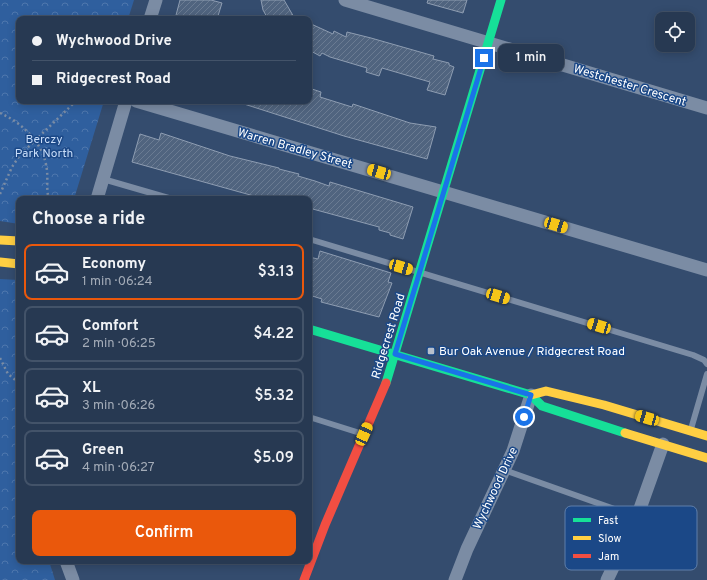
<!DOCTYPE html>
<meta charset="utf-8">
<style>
body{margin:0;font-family:Overpass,sans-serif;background:#33445c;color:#f1f3f6;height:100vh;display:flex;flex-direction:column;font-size:15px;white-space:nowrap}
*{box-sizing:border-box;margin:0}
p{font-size:13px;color:#a4acb8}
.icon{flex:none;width:22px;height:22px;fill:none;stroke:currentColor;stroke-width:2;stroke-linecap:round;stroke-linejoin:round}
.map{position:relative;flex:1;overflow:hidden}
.details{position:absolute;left:16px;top:196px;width:296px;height:368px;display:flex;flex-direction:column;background:#273952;border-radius:8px;box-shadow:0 2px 10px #0003,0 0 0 1px #435369}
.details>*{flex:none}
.banner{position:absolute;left:16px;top:16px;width:296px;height:88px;border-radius:8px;box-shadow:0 2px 10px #0003,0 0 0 1px #435369;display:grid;align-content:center;height:88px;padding:0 16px;background:#273952}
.fabs{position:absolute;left:655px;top:12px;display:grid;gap:8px}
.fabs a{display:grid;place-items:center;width:40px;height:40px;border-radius:8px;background:#273952;box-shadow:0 2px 10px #0003,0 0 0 1px #435369;font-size:20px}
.end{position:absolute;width:18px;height:18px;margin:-9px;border:5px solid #1a73e8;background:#fff;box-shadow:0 0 0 2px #fff}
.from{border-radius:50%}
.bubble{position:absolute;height:28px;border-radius:8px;background:#273952;box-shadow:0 2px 10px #0003,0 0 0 1px #435369;font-size:13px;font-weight:600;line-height:28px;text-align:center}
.car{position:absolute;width:12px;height:24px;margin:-12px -6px;border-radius:5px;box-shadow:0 0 3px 1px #0007;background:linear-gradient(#f5c518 24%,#345 0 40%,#f5c518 0 76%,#345 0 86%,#f5c518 0)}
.banner b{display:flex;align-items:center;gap:14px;height:38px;font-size:15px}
.banner b+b{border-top:1px solid #435369}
.banner i{width:10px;height:10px;background:#f1f3f6}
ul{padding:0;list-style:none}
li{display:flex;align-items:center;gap:12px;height:56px;margin:0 8px 6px;padding:0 8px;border:2px solid #435369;border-radius:8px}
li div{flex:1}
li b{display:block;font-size:15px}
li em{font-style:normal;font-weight:600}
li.current{border-color:#ea580c}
li>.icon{width:36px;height:36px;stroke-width:1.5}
h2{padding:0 16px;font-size:18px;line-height:48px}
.primary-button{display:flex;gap:8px;margin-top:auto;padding:8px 16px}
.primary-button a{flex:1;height:46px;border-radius:8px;background:#ea580c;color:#fff;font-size:16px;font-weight:600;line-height:46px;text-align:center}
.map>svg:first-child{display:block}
</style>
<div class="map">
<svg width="707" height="580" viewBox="0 0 707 580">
<defs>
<pattern id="park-crowns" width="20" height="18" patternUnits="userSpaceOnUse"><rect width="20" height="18" fill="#2f5f9e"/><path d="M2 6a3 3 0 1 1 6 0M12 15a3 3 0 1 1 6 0" fill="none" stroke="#4e77ad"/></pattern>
<pattern id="building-hatch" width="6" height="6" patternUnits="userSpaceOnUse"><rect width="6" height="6" fill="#50647f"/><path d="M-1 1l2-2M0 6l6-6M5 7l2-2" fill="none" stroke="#6a7b92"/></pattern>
</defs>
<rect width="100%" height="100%" fill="#344c6e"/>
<g fill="url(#park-crowns)">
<polygon points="0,0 134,0 128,19 19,19 19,101 104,101 74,199 19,199 19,224 0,221"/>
<polygon points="0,279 19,280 18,389 19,561 49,561 55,580 0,580"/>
</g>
<g fill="url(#building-hatch)" stroke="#8e9db2">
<polygon points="180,0 211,0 222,3 217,19 175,19"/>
<polygon points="261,0 284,0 295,19 268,19 263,10"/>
<polygon points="428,0 467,0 463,13 427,3"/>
<polygon points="309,23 333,34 334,31 346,37 347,32 371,38 434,56 433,59 449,63 449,65 454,67 445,95 427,90 430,82 382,68 379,76 366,72 367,68 330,57 322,53 320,56 309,50"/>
<polygon points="309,88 321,92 320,97 352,107 353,104 410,123 436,127 427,159 344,136 244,104 244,101 309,101"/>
<polygon points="161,133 230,156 279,168 279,169 299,174 298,176 315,181 329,186 330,182 413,207 403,239 390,235 390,233 379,230 379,227 309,208 309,199 253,199 254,196 132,162 140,134 159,140"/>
<polygon points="320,251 391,273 388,282 392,283 379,317 321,302 322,299 309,295 309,257 318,259"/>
</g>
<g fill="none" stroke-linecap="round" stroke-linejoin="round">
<g stroke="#7b8ca4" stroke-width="2.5" stroke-dasharray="2 3" stroke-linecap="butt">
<path d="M0,113C23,123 45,145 47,171C48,180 46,190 49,199"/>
<polyline points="0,194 12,167 20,155 76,101"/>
<polyline points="0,358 8,374 19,383"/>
</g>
<g stroke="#7b8ca4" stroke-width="6">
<polyline points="103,179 172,199"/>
<polyline points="309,239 693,355 704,360 707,364"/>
<polyline points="309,417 363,434"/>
<polyline points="691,429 707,374"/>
<polyline points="504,470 637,517"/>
</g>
<g stroke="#7b8ca4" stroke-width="13">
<polyline points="345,0 707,108"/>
<polyline points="150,19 156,0"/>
<polyline points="136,101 707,270"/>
<polyline points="97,199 126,101"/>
<polyline points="66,561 73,580"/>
<polyline points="455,580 467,549 513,451 531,395"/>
<polyline points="607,580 637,517 663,444"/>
</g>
<g stroke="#16e098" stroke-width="9">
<polyline points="309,329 531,395 542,406 625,433"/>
<polyline points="386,383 501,0"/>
</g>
<g stroke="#ffcf43" stroke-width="9">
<polyline points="0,240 19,241"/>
<polyline points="0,262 19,264"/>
<polyline points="531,395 546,391 604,405 707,436"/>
<polyline points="625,433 707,458"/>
</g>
<polyline stroke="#f24e42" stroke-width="9" points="304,580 325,525 386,383"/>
</g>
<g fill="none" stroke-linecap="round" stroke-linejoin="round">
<polyline stroke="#1a73e8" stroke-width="5" points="484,58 395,354 531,395 524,417"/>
</g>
<rect fill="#b8c0cc" stroke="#1b4887" stroke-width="1.5" x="427" y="347" width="8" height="8" rx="2"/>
<g text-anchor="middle" stroke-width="3" stroke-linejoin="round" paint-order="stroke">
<g font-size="12" fill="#fff" stroke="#1b4887">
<text transform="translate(630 85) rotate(17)" y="4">Westchester Crescent</text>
<text transform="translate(295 148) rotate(16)" y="4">Warren Bradley Street</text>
<text transform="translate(388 336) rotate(-73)" y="4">Ridgecrest Road</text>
<text transform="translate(495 488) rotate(-65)" y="4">Wychwood Drive</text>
</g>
<g font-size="12" fill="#c8ddf9" stroke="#1b4887">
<text x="44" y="143">Berczy<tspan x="44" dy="14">Park North</tspan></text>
</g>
<g font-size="12" fill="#fff" stroke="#1b4887" text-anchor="start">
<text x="439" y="355">Bur Oak Avenue / Ridgecrest Road</text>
</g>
</g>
<rect x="565" y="506" width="132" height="64" rx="6" fill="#1b4887" stroke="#5f7fab" stroke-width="1"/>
<rect x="573" y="518" width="18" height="4" fill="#16e098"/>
<rect x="573" y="536" width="18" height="4" fill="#ffcf43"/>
<rect x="573" y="554" width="18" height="4" fill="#f24e42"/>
<g font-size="11" fill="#fff">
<text x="598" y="524">Fast</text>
<text x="598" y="542">Slow</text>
<text x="598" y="560">Jam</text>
</g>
</svg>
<div class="fabs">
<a><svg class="icon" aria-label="locate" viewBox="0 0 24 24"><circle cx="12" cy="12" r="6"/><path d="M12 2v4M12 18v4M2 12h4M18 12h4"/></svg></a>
</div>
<i class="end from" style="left:524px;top:417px"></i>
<i class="end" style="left:484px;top:58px"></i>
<div class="bubble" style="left:498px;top:44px;width:66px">1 min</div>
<i class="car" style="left:379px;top:172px;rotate:286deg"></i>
<i class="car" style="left:556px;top:225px;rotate:107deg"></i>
<i class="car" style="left:401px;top:267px;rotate:106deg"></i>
<i class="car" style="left:498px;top:296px;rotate:107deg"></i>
<i class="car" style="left:599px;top:326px;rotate:287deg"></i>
<i class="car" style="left:647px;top:418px;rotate:286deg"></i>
<i class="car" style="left:364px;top:434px;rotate:24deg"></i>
<div class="banner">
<b><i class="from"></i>Wychwood Drive</b>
<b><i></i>Ridgecrest Road</b>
</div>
<section class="details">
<h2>Choose a ride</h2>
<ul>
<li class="current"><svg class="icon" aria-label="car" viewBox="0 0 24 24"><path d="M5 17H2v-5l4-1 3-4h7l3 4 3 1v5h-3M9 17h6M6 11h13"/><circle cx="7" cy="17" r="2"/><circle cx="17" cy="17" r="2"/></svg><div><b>Economy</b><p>1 min · 06:24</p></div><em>$3.13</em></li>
<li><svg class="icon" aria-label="car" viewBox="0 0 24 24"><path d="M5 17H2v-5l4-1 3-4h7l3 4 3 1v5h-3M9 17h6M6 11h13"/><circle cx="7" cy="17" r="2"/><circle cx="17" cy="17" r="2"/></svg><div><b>Comfort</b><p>2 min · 06:25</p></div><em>$4.22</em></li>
<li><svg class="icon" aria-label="car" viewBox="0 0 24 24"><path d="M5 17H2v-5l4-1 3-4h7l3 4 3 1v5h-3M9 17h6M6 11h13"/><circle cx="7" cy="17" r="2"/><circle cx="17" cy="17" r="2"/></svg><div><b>XL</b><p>3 min · 06:26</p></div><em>$5.32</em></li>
<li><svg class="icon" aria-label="car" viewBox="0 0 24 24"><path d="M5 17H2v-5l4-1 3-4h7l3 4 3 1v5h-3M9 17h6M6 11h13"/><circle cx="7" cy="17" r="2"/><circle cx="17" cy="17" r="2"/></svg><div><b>Green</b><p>4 min · 06:27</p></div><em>$5.09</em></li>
</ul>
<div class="primary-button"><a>Confirm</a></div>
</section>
</div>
